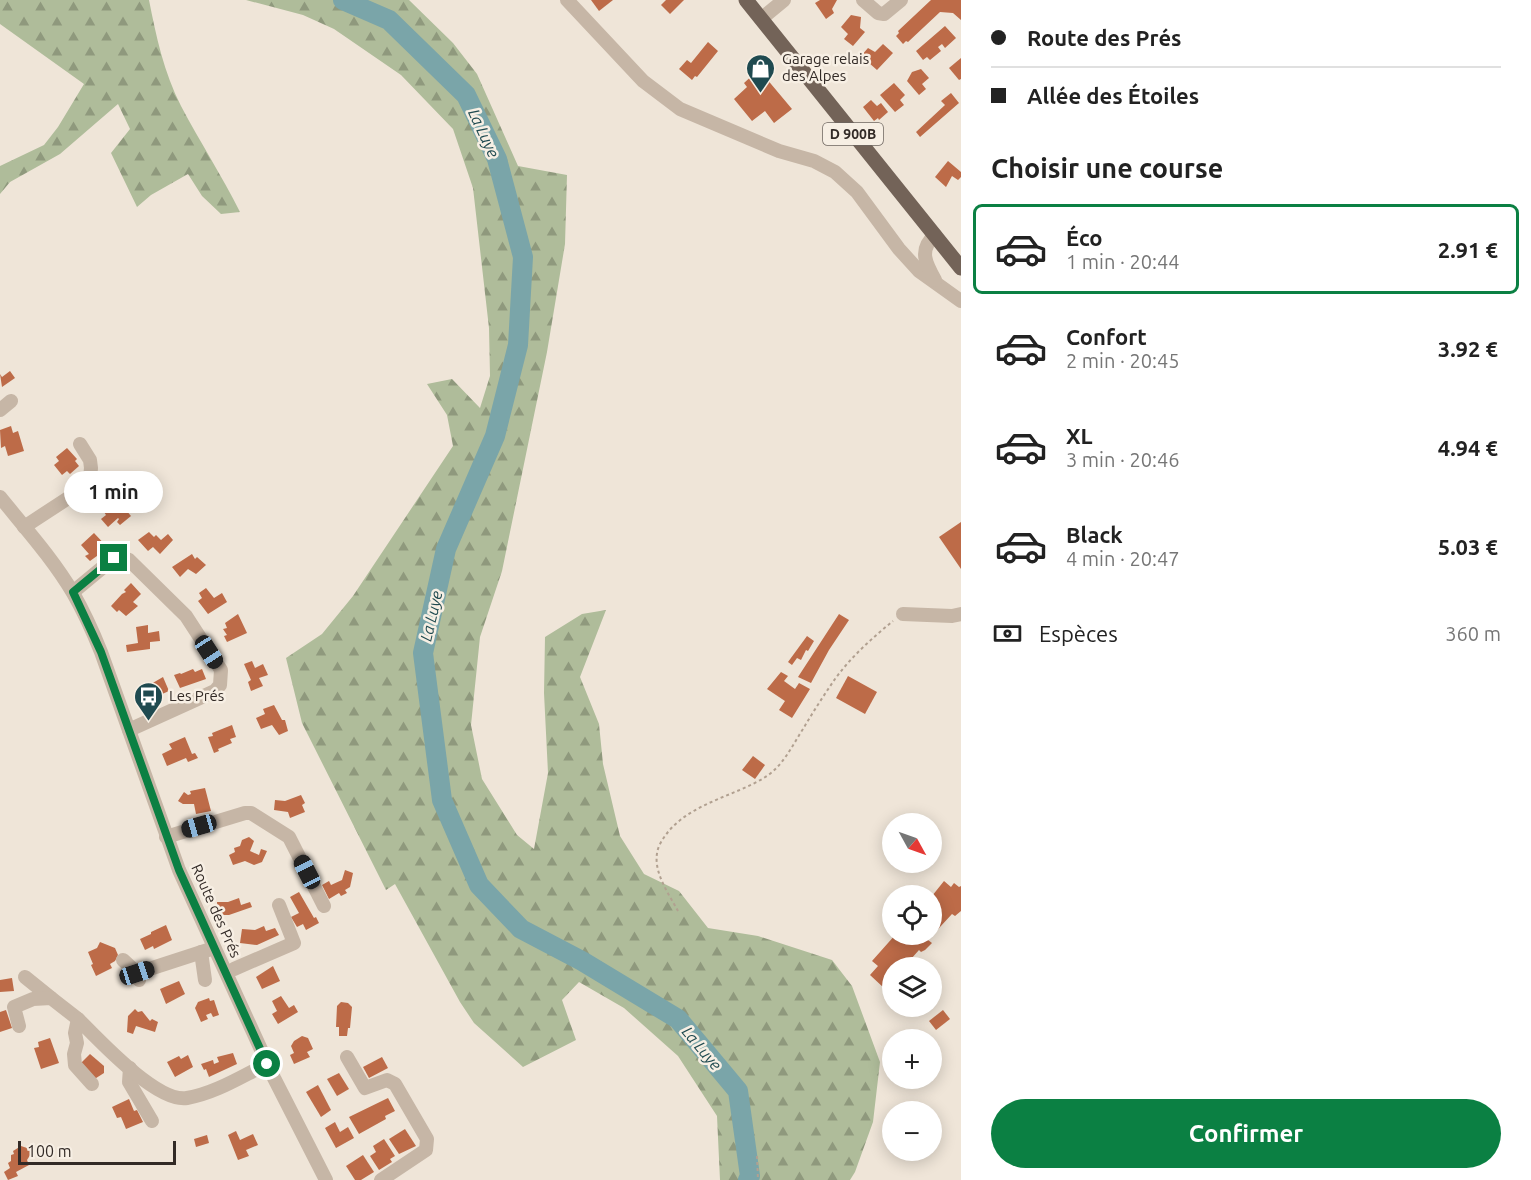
<!DOCTYPE html>
<html lang="fr">
<meta charset="utf-8">
<style>
body{margin:0;font-family:Ubuntu,sans-serif;background:#f2f2f2;color:#222;height:100vh;display:flex;flex-direction:column;font-size:22px;white-space:nowrap}
*{box-sizing:border-box;margin:0}
p{font-size:20px;color:#767676}
.icon{flex:none;width:33px;height:33px;fill:none;stroke:currentColor;stroke-width:2;stroke-linecap:round;stroke-linejoin:round}
.map{position:relative;flex:1;overflow:hidden}
.sheet{display:flex;flex-direction:column;background:#fff;width:570px}
.sheet>*{flex:none}
.banner{display:grid;align-content:center;height:132px;padding:0 30px;background:#fff}
.needle{width:39px;rotate:130deg}
.tools{position:absolute;left:882px;top:813px;display:grid;gap:12px}
.tools a{display:grid;place-items:center;width:60px;height:60px;border-radius:50%;background:#fff;box-shadow:0 3px 15px #0003;font-size:30px}
.scale{position:absolute;left:18px;bottom:15px;width:158px;box-sizing:border-box;padding-left:6px;border:3px solid #322a26;border-top:0;font-size:16px;line-height:21px;white-space:nowrap;color:#322a26;-webkit-text-stroke:4px #f7efe4;paint-order:stroke}
.end{position:absolute;width:27px;height:27px;margin:-14px;border:8px solid #0b8043;background:#fff;box-shadow:0 0 0 3px #fff}
.from{border-radius:50%}
.bubble{position:absolute;height:42px;border-radius:21px;background:#fff;box-shadow:0 3px 15px #0003;font-size:20px;font-weight:700;line-height:42px;text-align:center}
.car{position:absolute;width:18px;height:36px;margin:-18px -9px;border-radius:8px;box-shadow:0 0 4px 2px #0007;background:linear-gradient(#222 24%,#8ab4d8 0 40%,#222 0 76%,#8ab4d8 0 86%,#222 0)}
.banner b{display:flex;align-items:center;gap:21px;height:57px;font-size:22px}
.banner b+b{border-top:2px solid #e0e0e0}
.banner i{width:15px;height:15px;background:#222}
ul{padding:0;list-style:none}
li{display:flex;align-items:center;gap:18px;height:90px;margin:0 12px 9px;padding:0 18px;border:3px solid transparent;border-radius:9px}
li div{flex:1}
li b{display:block;font-size:22px}
li em{font-style:normal;font-weight:700}
li.on{border-color:#0b8043}
li>.icon{width:54px;height:54px;stroke-width:1.5}
h2{padding:0 30px;font-size:27px;line-height:72px}
.pay{display:flex;align-items:center;gap:15px;height:66px;padding:0 30px;font-size:22px}
.pay p{margin-inline-start:auto}
.action{display:flex;gap:12px;margin-top:auto;padding:12px 30px}
.action a{flex:1;height:69px;border-radius:36px;background:#0b8043;color:#fff;font-size:24px;font-weight:700;line-height:69px;text-align:center}
main{display:flex;flex:1;min-height:0}
.map>svg:first-child{display:block}
</style>
<main>
<div class="map">
<svg width="961" height="1180" viewBox="0 0 961 1180">
<defs>
<pattern id="forest-firs" width="22" height="20" patternUnits="userSpaceOnUse" patternTransform="scale(1.5)"><rect width="22" height="20" fill="#afbc9a"/><path d="M5 1l3.5 6h-7zM16 11l3.5 6h-7z" fill="#8f997d"/></pattern>
</defs>
<rect width="100%" height="100%" fill="#efe5d8"/>
<g fill="url(#forest-firs)">
<path d="M0,0H149C156,36 164,73 181,106C200,142 222,176 240,212L221,214L202,196L188,174L151,195L137,207L111,153L130,129L118,104L60,154L10,182L0,194V166L44,145L58,127L84,84L0,24Z"/>
<polygon points="246,0 409,0 453,43 477,74 518,166 567,175 565,244 547,352 502,571 480,637 471,725 482,779 517,835 534,849 548,773 544,693 545,637 582,614 606,610 580,677 599,724 603,764 620,836 644,874 679,891 708,928 758,936 832,960 852,986 880,1062 873,1122 855,1172 850,1180 720,1180 717,1116 678,1056 624,1008 579,982 562,1000 576,1040 523,1067 474,1023 460,1002 395,884 386,890 302,723 286,658 322,634 353,596 453,446 447,415 427,384 452,379 480,408 490,376 489,328 473,188 453,129 401,75 334,29 303,15"/>
</g>
<g fill="none" stroke-linecap="round" stroke-linejoin="round">
<polyline stroke="#7aa5a9" stroke-width="20" points="343,0 389,20 466,95 497,159 523,257 518,345 495,436 446,549 423,653 442,800 479,885 521,929 582,961 678,1019 738,1091 750,1176 748,1180"/>
</g>
<g fill="#bd6b48">
<polygon points="591,0 613,0 599,11"/>
<polygon points="666,0 684,0 670,14 661,5"/>
<polygon points="820,0 837,0 832,9 834,13 826,19 815,3"/>
<polygon points="931,0 961,0 961,20 953,13 940,12 908,42 906,41 903,44 896,36 899,33 898,31"/>
<polygon points="851,15 861,17 860,28 865,32 853,46 844,39 848,34 841,27"/>
<polygon points="945,26 956,38 945,48 942,44 938,47 941,51 930,60 927,57 923,60 916,51"/>
<polygon points="708,42 718,51 697,77 695,76 692,80 679,69 687,60 691,63"/>
<polygon points="883,44 893,53 877,70 861,56 868,48 875,52"/>
<polygon points="961,58 961,79 959,80 949,68"/>
<polygon points="921,69 929,78 922,84 926,89 919,95 907,81 912,72"/>
<polygon points="755,73 758,77 761,75 766,78 792,109 774,123 765,111 752,121 734,99 747,87 744,83"/>
<polygon points="894,83 905,95 900,100 904,105 895,112 880,95"/>
<polygon points="951,93 959,103 920,137 916,132 945,105 941,101"/>
<polygon points="871,100 877,106 881,103 888,112 879,120 878,118 874,121 863,107"/>
<polygon points="948,161 961,172 961,177 958,180 952,176 946,187 935,177"/>
<polygon points="10,371 15,378 2,387 0,374 2,377"/>
<polygon points="11,426 13,433 18,431 24,451 8,456 5,446 1,448 0,430"/>
<polygon points="67,448 77,459 75,461 79,466 70,474 67,471 62,475 54,465 59,461 56,457"/>
<polygon points="115,497 131,516 120,525 117,522 119,519 118,518 108,527 101,519 106,515 104,512 107,510 105,508 111,504 109,502"/>
<polygon points="961,522 961,569 939,537"/>
<polygon points="149,532 154,537 156,535 161,540 168,534 173,540 160,554 153,547 148,551 138,540"/>
<polygon points="94,533 108,548 90,561 85,556 89,554 81,545"/>
<polygon points="192,554 195,559 197,557 206,565 196,574 188,569 180,577 172,567"/>
<polygon points="131,583 141,594 133,602 138,606 126,616 119,610 117,612 111,606 122,594 126,592 124,590"/>
<polygon points="206,588 214,598 222,593 227,602 208,614 198,601 202,598 199,593"/>
<polygon points="238,614 247,633 227,642 224,636 227,635 223,629 227,628 225,623"/>
<polygon points="839,614 849,620 829,650 811,683 798,677"/>
<polygon points="148,625 148,633 159,631 160,641 150,642 150,649 127,652 126,645 138,643 136,627"/>
<polygon points="807,636 814,641 808,651 806,650 801,660 797,658 792,665 788,662"/>
<polygon points="252,661 255,668 263,664 268,675 259,678 263,686 251,691 248,682 251,680 244,664"/>
<polygon points="193,669 195,672 202,669 206,679 180,688 174,675 180,673 181,674"/>
<polygon points="781,672 788,676 784,681 795,689 799,683 810,689 792,718 779,710 785,701 767,689"/>
<polygon points="848,676 877,692 865,714 836,698"/>
<polygon points="163,677 169,691 160,695 162,699 146,706 142,697 148,695 144,688"/>
<polygon points="274,705 282,720 285,720 288,731 279,735 272,725 261,729 256,718 265,714 263,709"/>
<polygon points="232,725 236,737 230,739 232,743 218,749 219,751 214,753 208,737 213,736 212,733"/>
<polygon points="185,737 192,754 195,753 198,758 188,762 186,758 167,766 162,754 172,749 169,744"/>
<polygon points="753,756 765,765 755,779 742,770"/>
<polygon points="205,788 211,811 196,814 194,804 183,804 178,801 184,792 188,795 191,794 190,791"/>
<polygon points="301,795 305,803 302,805 305,812 290,818 288,812 274,810 275,800 285,801"/>
<polygon points="249,837 254,841 250,851 259,855 261,849 267,851 262,862 254,865 245,861 233,865 229,855 235,852 234,848 240,846 242,840"/>
<polygon points="345,870 353,873 350,887 345,890 347,893 341,896 339,893 329,899 322,885 329,881 331,885 342,880"/>
<polygon points="944,881 951,887 954,883 959,887 961,886 961,911 955,916 952,914 928,940 932,943 925,950 921,952 919,950 903,968 892,968 892,979 884,988 870,975 878,966 872,961 896,934 932,934 932,908 937,902 932,896"/>
<polygon points="299,892 314,918 316,917 319,923 306,930 303,924 297,927 291,917 299,913 290,897"/>
<polygon points="239,898 241,905 250,902 252,907 229,915 218,915 217,902 228,902"/>
<polygon points="166,925 172,940 154,949 153,946 145,950 140,939 151,934 151,932"/>
<polygon points="264,926 266,931 275,928 279,935 257,945 240,943 242,929 255,930"/>
<polygon points="100,942 115,948 118,955 115,961 110,964 112,968 96,976 91,965 93,964 88,952 97,948"/>
<polygon points="273,966 280,981 262,989 256,977"/>
<polygon points="12,978 14,991 0,992 0,980"/>
<polygon points="179,981 185,994 166,1004 160,989"/>
<polygon points="281,996 289,1008 294,1005 298,1012 278,1024 272,1014 277,1011 272,1001"/>
<polygon points="209,998 210,1001 214,1000 219,1015 213,1017 211,1013 206,1015 208,1019 201,1022 195,1008 198,1002"/>
<polygon points="341,1002 348,1003 352,1007 350,1028 348,1028 347,1036 339,1036 339,1027 336,1027 337,1006"/>
<polygon points="135,1009 138,1012 142,1011 150,1021 152,1019 158,1022 155,1032 136,1026 133,1034 127,1032 128,1016"/>
<polygon points="6,1010 12,1028 0,1032 0,1012"/>
<polygon points="943,1010 950,1019 936,1030 929,1021"/>
<polygon points="302,1036 308,1038 313,1049 307,1052 310,1057 294,1064 290,1055 294,1053 291,1046 294,1041"/>
<polygon points="50,1038 59,1063 41,1069 34,1048 39,1047 38,1042"/>
<polygon points="233,1053 237,1064 211,1076 209,1077 206,1069 204,1070 201,1064 213,1060 214,1064 219,1062 217,1057"/>
<polygon points="90,1054 104,1066 104,1073 93,1080 79,1065"/>
<polygon points="188,1055 193,1067 175,1077 167,1062 179,1056 181,1059"/>
<polygon points="382,1057 388,1068 369,1078 363,1067"/>
<polygon points="339,1073 349,1089 337,1096 327,1079"/>
<polygon points="318,1085 331,1110 321,1117 306,1092"/>
<polygon points="388,1098 395,1111 385,1116 386,1119 359,1134 349,1117"/>
<polygon points="129,1099 134,1111 137,1110 143,1122 126,1129 121,1117 117,1118 112,1107"/>
<polygon points="335,1122 340,1132 348,1127 354,1138 336,1148 325,1128"/>
<polygon points="405,1129 416,1146 399,1154 389,1139"/>
<polygon points="236,1131 240,1140 253,1134 258,1145 246,1150 249,1156 238,1160 228,1135"/>
<polygon points="207,1135 209,1143 196,1147 194,1139"/>
<polygon points="384,1139 395,1156 390,1159 392,1162 379,1170 370,1156 376,1152 373,1146"/>
<polygon points="21,1146 30,1149 32,1152 27,1160 29,1165 16,1172 18,1176 8,1180 4,1172 10,1168 8,1163 11,1161 11,1155 14,1154 13,1151"/>
<polygon points="363,1155 374,1172 361,1180 355,1180 346,1166"/>
</g>
<g fill="none" stroke-linecap="round" stroke-linejoin="round">
<g stroke="#b1a090" stroke-width="2" stroke-dasharray="3 3" stroke-linecap="butt">
<path d="M678,911C667,891 649,866 660,844C681,804 733,798 767,776C784,764 792,746 803,729C813,712 824,695 835,679C851,657 872,638 893,621"/>
<polyline points="757,1156 758,1180"/>
</g>
<g stroke="#c6b6a6" stroke-width="14">
<polyline points="567,0 643,81 680,109 779,151 814,161 835,172 857,192 899,249 919,271 961,301"/>
<polyline points="863,0 878,13 884,14 901,0"/>
<polyline points="761,19 784,0"/>
<path d="M935,235C918,250 926,264 935,280"/>
<polyline points="0,410 11,401"/>
<path d="M0,497C25,528 53,559 73,593C84,612 93,632 101,652L179,870L274,1078L326,1180"/>
<polyline points="24,527 82,489 90,478 91,468 90,460 80,444"/>
<polyline points="73,592 114,558 122,557 129,560 186,616 221,670 220,685 215,691 129,730"/>
<polyline points="903,614 952,616 961,614"/>
<polyline points="166,837 245,813 251,813 289,837 324,906"/>
<polyline points="201,952 205,980"/>
<polyline points="123,960 137,973 139,980"/>
<polyline points="234,969 294,943 279,905"/>
<polyline points="137,973 214,948"/>
<polyline points="25,977 51,998"/>
<polyline points="19,1026 14,1007 33,999 51,998 78,1019"/>
<polyline points="347,1057 365,1088 387,1080 395,1084 427,1139 426,1150 381,1180"/>
<polyline points="130,1068 129,1082 152,1121"/>
<path d="M92,1084L75,1065L74,1054L77,1043L75,1033L78,1019C99,1040 157,1103 187,1098C216,1093 242,1076 267,1064"/>
</g>
<polyline stroke="#736358" stroke-width="15" points="746,0 961,268"/>
</g>
<g fill="none" stroke-linecap="round" stroke-linejoin="round">
<polyline stroke="#0b8043" stroke-width="8" points="114,558 73,592 101,652 179,870 267,1064"/>
</g>
<defs>
<symbol id="shop-pin" viewBox="-11 -11 22 30"><path d="M0 17L-7.5 6A9.5 9.5 0 1 1 7.5 6Z" fill="#1f4a50" stroke="#f7efe4"/><path d="M-5-2.5h2.3a2.7 3.5 0 0 1 5.4 0H5L5.5 6h-11ZM-1.5-2.5h3a1.5 2.3 0 0 0-3 0Z" fill="#fff"/></symbol>
<symbol id="bus-pin" viewBox="-11 -11 22 30"><path d="M0 17L-7.5 6A9.5 9.5 0 1 1 7.5 6Z" fill="#1f4a50" stroke="#f7efe4"/><path d="M-5-6H5V4H4V6H2V4H-2V6H-4V4H-5ZM-3.5-4V0h7V-4ZM-3.5 1.2v1.5H-2V1.2ZM2 1.2v1.5H3.5V1.2Z" fill="#fff"/></symbol>
</defs>
<g fill-rule="evenodd">
<use href="#shop-pin" x="744" y="52" width="33" height="45"/>
<use href="#bus-pin" x="132" y="680" width="33" height="45"/>
</g>
<g text-anchor="middle" stroke-width="5" stroke-linejoin="round" paint-order="stroke">
<rect fill="#f7efe4" stroke="#6d655f" stroke-width="1.5" x="823" y="123" width="60" height="22" rx="4.5"/>
<g font-size="14" font-weight="bold" fill="#322a26">
<text x="853" y="139">D 900B</text>
</g>
<g font-size="15" fill="#322a26" stroke="#f7efe4" text-anchor="start">
<text x="782" y="64">Garage relais<tspan x="782" dy="17">des Alpes</tspan></text>
<text x="169" y="701">Les Prés</text>
</g>
<g font-size="15" fill="#322a26" stroke="#f7efe4">
<text transform="translate(216 911) rotate(66)" y="5">Route des Prés</text>
</g>
<g font-size="16" font-style="italic" fill="#1f4a50" stroke="#f7efe4">
<text transform="translate(484 133) rotate(65)" y="6">La Luye</text>
<text transform="translate(431 616) rotate(-77)" y="6">La Luye</text>
<text transform="translate(702 1048) rotate(50)" y="6">La Luye</text>
</g>
</g>
</svg>
<div class="tools">
<a><svg class="needle" viewBox="-14 -14 28 28"><path d="M0-13l5 13h-10z" fill="#e53935"/><path d="M0 13l5-13h-10z" fill="#767676"/></svg></a>
<a><svg class="icon" aria-label="locate" viewBox="0 0 24 24"><circle cx="12" cy="12" r="6"/><path d="M12 2v4M12 18v4M2 12h4M18 12h4"/></svg></a>
<a><svg class="icon" aria-label="layers" viewBox="0 0 24 24"><path d="M12 4l9 5-9 5-9-5zM3 14l9 5 9-5"/></svg></a>
<a>+</a>
<a>−</a>
</div>
<div class="scale">100 m</div>
<i class="end from" style="left:267px;top:1064px"></i>
<i class="end" style="left:114px;top:558px"></i>
<div class="bubble" style="left:64px;top:471px;width:99px">1 min</div>
<i class="car" style="left:209px;top:652px;rotate:147deg"></i>
<i class="car" style="left:199px;top:826px;rotate:254deg"></i>
<i class="car" style="left:307px;top:872px;rotate:333deg"></i>
<i class="car" style="left:137px;top:973px;rotate:72deg"></i>
</div>
<section class="sheet">
<div class="banner">
<b><i class="from"></i>Route des Prés</b>
<b><i></i>Allée des Étoiles</b>
</div>
<h2>Choisir une course</h2>
<ul>
<li class="on"><svg class="icon" aria-label="car" viewBox="0 0 24 24"><path d="M5 17H2v-5l4-1 3-4h7l3 4 3 1v5h-3M9 17h6M6 11h13"/><circle cx="7" cy="17" r="2"/><circle cx="17" cy="17" r="2"/></svg><div><b>Éco</b><p>1 min · 20:44</p></div><em>2.91 €</em></li>
<li><svg class="icon" aria-label="car" viewBox="0 0 24 24"><path d="M5 17H2v-5l4-1 3-4h7l3 4 3 1v5h-3M9 17h6M6 11h13"/><circle cx="7" cy="17" r="2"/><circle cx="17" cy="17" r="2"/></svg><div><b>Confort</b><p>2 min · 20:45</p></div><em>3.92 €</em></li>
<li><svg class="icon" aria-label="car" viewBox="0 0 24 24"><path d="M5 17H2v-5l4-1 3-4h7l3 4 3 1v5h-3M9 17h6M6 11h13"/><circle cx="7" cy="17" r="2"/><circle cx="17" cy="17" r="2"/></svg><div><b>XL</b><p>3 min · 20:46</p></div><em>4.94 €</em></li>
<li><svg class="icon" aria-label="car" viewBox="0 0 24 24"><path d="M5 17H2v-5l4-1 3-4h7l3 4 3 1v5h-3M9 17h6M6 11h13"/><circle cx="7" cy="17" r="2"/><circle cx="17" cy="17" r="2"/></svg><div><b>Black</b><p>4 min · 20:47</p></div><em>5.03 €</em></li>
</ul>
<div class="pay"><svg class="icon" aria-label="cash" viewBox="0 0 24 24"><path d="M3 7h18v10H3z"/><circle cx="12" cy="12" r="2"/></svg>Espèces<p>360 m</p></div>
<div class="action"><a>Confirmer</a></div>
</section>
</main>
